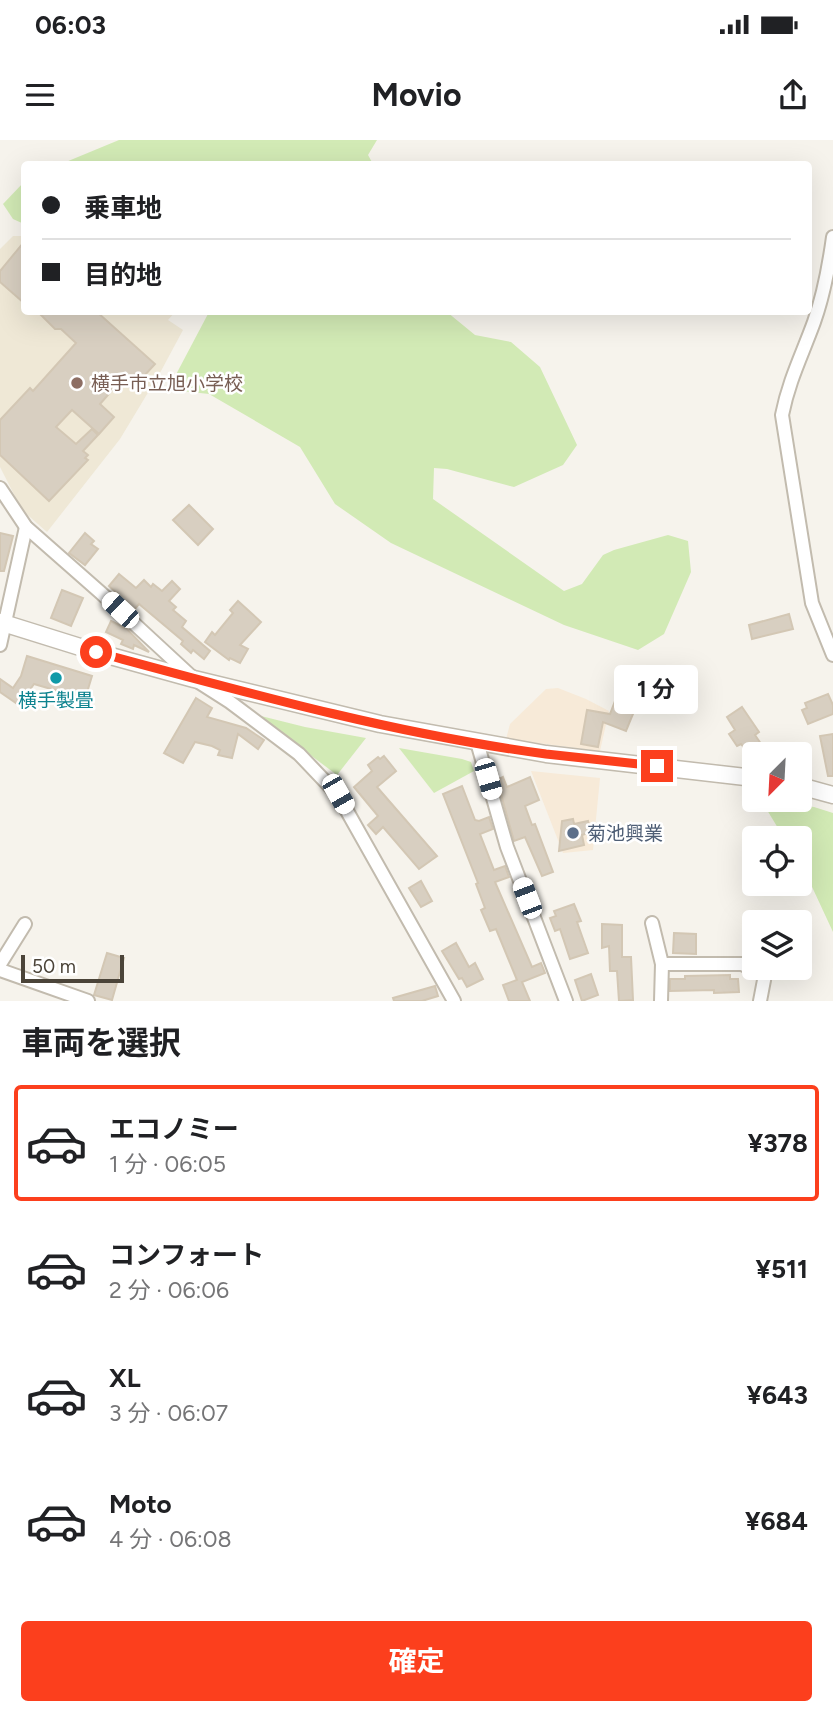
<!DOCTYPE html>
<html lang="ja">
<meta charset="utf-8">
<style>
body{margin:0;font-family:Figtree,"Noto Sans JP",sans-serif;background:#f2f2f2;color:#202124;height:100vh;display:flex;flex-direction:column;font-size:26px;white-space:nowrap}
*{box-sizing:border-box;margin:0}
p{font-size:23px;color:#757577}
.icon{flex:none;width:38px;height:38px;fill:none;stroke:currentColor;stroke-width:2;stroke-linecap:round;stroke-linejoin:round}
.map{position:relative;height:861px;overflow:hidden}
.drawer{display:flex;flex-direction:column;background:#fff;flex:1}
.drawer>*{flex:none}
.top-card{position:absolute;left:21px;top:21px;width:791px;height:154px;border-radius:7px;box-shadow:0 7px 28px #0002;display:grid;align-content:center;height:154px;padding:0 21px;background:#fff}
.needle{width:46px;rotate:204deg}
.controls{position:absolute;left:742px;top:602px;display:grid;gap:14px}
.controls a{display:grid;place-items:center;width:70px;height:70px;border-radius:7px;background:#fff;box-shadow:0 7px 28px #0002;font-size:35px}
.scale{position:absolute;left:21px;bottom:18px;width:103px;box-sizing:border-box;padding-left:7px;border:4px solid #4b4439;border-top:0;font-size:19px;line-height:24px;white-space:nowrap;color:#4b4439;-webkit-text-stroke:5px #fff;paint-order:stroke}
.end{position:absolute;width:32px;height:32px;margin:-16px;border:9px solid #fc3f1d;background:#fff;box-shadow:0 0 0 4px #fff}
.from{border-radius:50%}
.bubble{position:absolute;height:49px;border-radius:7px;background:#fff;box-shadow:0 7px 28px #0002;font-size:23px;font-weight:700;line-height:49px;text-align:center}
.car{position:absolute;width:21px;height:42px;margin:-21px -10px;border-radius:9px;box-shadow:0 0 5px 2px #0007;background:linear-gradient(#fff 24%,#345 0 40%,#fff 0 76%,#345 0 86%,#fff 0)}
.top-card b{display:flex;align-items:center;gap:24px;height:66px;font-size:26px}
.top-card b+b{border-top:2px solid #e0e0e0}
.top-card i{width:18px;height:18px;background:#202124}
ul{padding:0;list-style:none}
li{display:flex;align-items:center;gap:21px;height:116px;margin:0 14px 10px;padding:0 7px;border:4px solid transparent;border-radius:7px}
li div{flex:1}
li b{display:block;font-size:26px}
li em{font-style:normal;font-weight:700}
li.on{border-color:#fc3f1d}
li>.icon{width:63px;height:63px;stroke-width:1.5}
h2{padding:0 21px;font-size:32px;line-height:84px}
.primary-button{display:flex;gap:14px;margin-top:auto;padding:14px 21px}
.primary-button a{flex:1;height:80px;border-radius:7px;background:#fc3f1d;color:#fff;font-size:28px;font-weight:700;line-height:80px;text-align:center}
.status{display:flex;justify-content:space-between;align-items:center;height:49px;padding:0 35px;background:#fff;direction:ltr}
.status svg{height:19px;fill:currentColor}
header{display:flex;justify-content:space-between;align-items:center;height:91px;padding:0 21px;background:#fff;font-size:32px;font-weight:700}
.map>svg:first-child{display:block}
</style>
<div class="status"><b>06:03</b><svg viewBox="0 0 49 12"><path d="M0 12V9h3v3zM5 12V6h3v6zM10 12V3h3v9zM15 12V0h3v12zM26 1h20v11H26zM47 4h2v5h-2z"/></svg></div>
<header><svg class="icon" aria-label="menu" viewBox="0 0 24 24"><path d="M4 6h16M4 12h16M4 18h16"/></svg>Movio<svg class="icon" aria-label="share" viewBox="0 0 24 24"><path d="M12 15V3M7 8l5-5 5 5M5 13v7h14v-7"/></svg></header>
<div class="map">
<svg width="833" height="861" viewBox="0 0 833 861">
<rect width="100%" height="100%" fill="#f6f3ec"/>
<g fill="#f7ead8">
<polygon points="558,548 586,559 609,571 600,611 506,599 510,584 546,549"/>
<polygon points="531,631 600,638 593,710 563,713"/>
</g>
<polygon fill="#efe8d6" points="13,96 24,96 24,172 175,172 168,180 183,190 161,231 120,299 47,392 22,370 0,327 0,109"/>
<g fill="#d2eab5">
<polygon points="119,0 377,0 368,15 373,24 61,24"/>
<polygon points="24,42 24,84 13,79 3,64"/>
<polygon points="209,172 447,172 475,195 511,202 540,227 577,305 563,325 514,347 447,329 434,328 433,359 564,451 582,444 603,415 614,410 668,395 688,401 691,432 664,494 638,510 564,485 391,403 335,364 300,307 209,254 182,251 171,244"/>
<polygon points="257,575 305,587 366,598 337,635"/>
<polygon points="399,608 462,619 471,622 474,631 434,653"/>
<polygon points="761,660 814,667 833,673 833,792 800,721 800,698 784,698"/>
</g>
<g fill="#d8cfc1" stroke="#d3c7b4" stroke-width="2">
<polygon points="24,102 24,163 0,142 0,131"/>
<polygon points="38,172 97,172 155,224 132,249 121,240 100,264 114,277 99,294 72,270 56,287 76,304 92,289 98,295 83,311 88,315 85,318 88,320 49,361 0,315 0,280 30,248 33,251 76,203 61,189 55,189"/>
<polygon points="189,365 213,389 198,405 173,380"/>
<polygon points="0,393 13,396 4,431 0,431"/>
<polygon points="85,393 94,401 91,404 98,409 85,425 69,413"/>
<polygon points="119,434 136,448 144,440 151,447 153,444 162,451 172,441 180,449 169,461 176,467 173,470 186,481 182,487 210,511 204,519 193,510 191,513 181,504 183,501 139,464 133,471 121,459 122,458 109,446"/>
<polygon points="62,450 83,458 71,486 51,478"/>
<polygon points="238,461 261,482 240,505 248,509 240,523 230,518 229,520 205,502 212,492 215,495 233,473 230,470"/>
<polygon points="789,474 793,489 752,499 749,485"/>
<polygon points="111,481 127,489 149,512 134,505 133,509 121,504 123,500 106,492"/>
<polygon points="27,516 92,536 85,559 34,544 19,565 0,552 0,539 13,548 21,536"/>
<polygon points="828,554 833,565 833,574 808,584 802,570 807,568 805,563"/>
<polygon points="196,558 212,568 207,577 246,588 264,600 258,609 238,594 232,618 218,615 220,610 212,606 195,602 183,623 164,613"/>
<polygon points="615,561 635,569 626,591 603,582 598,607 581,604 587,570 610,574"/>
<polygon points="742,567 759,592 755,595 768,614 749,614 741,604 737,606 729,594 735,590 727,577"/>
<polygon points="833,594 833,636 828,636 820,596"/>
<polygon points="384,616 396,631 377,647 437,716 419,729 383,687 376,694 368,685 378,676 354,647 372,631 368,625 378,617 380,619"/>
<polygon points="503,637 507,647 530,637 539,660 525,666 532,685 535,684 553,732 542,736 525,697 514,701 497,640"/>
<polygon points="462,646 475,680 479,681 489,677 493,689 480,694 494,730 505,726 509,737 495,742 532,827 541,823 545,833 522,842 530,861 509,861 503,845 517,840 496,789 490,791 481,770 485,768 476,744 478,743 443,654"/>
<polygon points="573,679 574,684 588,681 591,692 582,695 584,705 559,711 562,681"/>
<polygon points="421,741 432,761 421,767 409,748"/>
<polygon points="574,764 581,781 577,782 588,813 570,819 560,789 555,791 550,778 556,776 554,771"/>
<polygon points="602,784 622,785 622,817 631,817 633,860 619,861 617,831 610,831 609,806 602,808"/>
<polygon points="674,793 696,794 696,814 673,813"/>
<polygon points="456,803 469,827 475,823 483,839 467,847 462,838 459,839 442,811"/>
<polygon points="107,813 124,818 112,860 94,855"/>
<polygon points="591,834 598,855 582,861 575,840"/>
<polygon points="730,835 730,839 738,839 739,852 714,853 714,850 670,851 670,839 685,839 685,836"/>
<polygon points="435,846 438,856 422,861 394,861 393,858"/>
</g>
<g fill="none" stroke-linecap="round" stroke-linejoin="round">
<defs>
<g id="minor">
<path d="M833,97C829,126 824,154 814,182C802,215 789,240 782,275L812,463L833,515"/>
<polyline points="0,348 26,387 101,453 194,539 230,562 299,614 338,655 454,861"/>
<polyline points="0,505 26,387"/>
<polyline points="477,602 507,707 566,861"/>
<polyline points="652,783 662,824 661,861"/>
<polyline points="0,824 25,784"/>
<polyline points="662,824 742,824 765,835 760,861"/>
<polyline points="0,830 88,861"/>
</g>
<g id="tertiary">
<polyline points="0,482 96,512 194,539 380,584 546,614 754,638"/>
<polyline points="800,646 833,655"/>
</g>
</defs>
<use href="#minor" stroke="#c2bbae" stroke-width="16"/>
<use href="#tertiary" stroke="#c2bbae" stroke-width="19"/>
<use href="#minor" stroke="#fff" stroke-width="12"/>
<use href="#tertiary" stroke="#fff" stroke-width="16"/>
</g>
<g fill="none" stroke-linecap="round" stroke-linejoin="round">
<path stroke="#fc3f1d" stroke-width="9" d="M96,512C244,552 394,594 546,614C583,618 620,622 657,626"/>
</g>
<circle fill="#8d6e63" stroke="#fff" stroke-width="2.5" cx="77" cy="243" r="7"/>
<circle fill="#0f9aa8" stroke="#fff" stroke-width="2.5" cx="56" cy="538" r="7"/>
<circle fill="#5c6f8a" stroke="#fff" stroke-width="2.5" cx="573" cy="693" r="7"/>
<g text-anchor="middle" stroke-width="5" stroke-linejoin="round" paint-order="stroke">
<g font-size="19" fill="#785e54" stroke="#fff" text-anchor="start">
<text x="91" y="250">横手市立旭小学校</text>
</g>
<g font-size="19" fill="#0d838f" stroke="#fff">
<text x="56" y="567">横手製畳</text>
</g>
<g font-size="19" fill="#4e5e75" stroke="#fff" text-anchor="start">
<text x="587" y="700">菊池興業</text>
</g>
</g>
</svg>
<div class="controls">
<a><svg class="needle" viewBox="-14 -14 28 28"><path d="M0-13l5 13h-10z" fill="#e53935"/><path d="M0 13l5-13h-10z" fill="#757577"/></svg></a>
<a><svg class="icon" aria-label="locate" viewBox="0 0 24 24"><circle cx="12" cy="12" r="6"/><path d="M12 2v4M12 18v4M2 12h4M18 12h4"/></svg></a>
<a><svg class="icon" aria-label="layers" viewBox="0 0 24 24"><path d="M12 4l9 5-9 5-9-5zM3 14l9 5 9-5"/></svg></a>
</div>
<div class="scale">50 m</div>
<i class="end from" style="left:96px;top:512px"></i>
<i class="end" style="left:657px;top:626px"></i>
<div class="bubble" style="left:614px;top:525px;width:84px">1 分</div>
<i class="car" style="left:120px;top:470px;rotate:313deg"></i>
<i class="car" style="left:488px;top:639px;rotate:164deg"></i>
<i class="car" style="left:338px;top:654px;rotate:150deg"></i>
<i class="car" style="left:527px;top:758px;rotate:339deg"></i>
<div class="top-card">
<b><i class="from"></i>乗車地</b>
<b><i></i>目的地</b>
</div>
</div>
<section class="drawer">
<h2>車両を選択</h2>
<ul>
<li class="on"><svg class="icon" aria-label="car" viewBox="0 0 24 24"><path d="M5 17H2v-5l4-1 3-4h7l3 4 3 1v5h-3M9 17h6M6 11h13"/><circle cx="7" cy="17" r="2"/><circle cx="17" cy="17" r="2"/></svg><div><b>エコノミー</b><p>1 分 · 06:05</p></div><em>¥378</em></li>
<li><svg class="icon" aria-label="car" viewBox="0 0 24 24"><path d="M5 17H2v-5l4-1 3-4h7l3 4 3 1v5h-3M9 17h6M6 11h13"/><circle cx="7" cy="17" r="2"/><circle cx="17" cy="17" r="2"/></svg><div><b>コンフォート</b><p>2 分 · 06:06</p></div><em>¥511</em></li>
<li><svg class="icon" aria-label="car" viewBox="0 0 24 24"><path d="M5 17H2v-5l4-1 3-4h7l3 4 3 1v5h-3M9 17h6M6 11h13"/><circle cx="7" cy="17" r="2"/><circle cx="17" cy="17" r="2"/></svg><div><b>XL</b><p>3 分 · 06:07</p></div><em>¥643</em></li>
<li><svg class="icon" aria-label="car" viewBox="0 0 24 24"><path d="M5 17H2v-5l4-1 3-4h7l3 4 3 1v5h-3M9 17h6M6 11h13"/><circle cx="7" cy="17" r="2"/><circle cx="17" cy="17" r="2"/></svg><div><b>Moto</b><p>4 分 · 06:08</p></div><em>¥684</em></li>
</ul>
<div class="primary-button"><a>確定</a></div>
</section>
